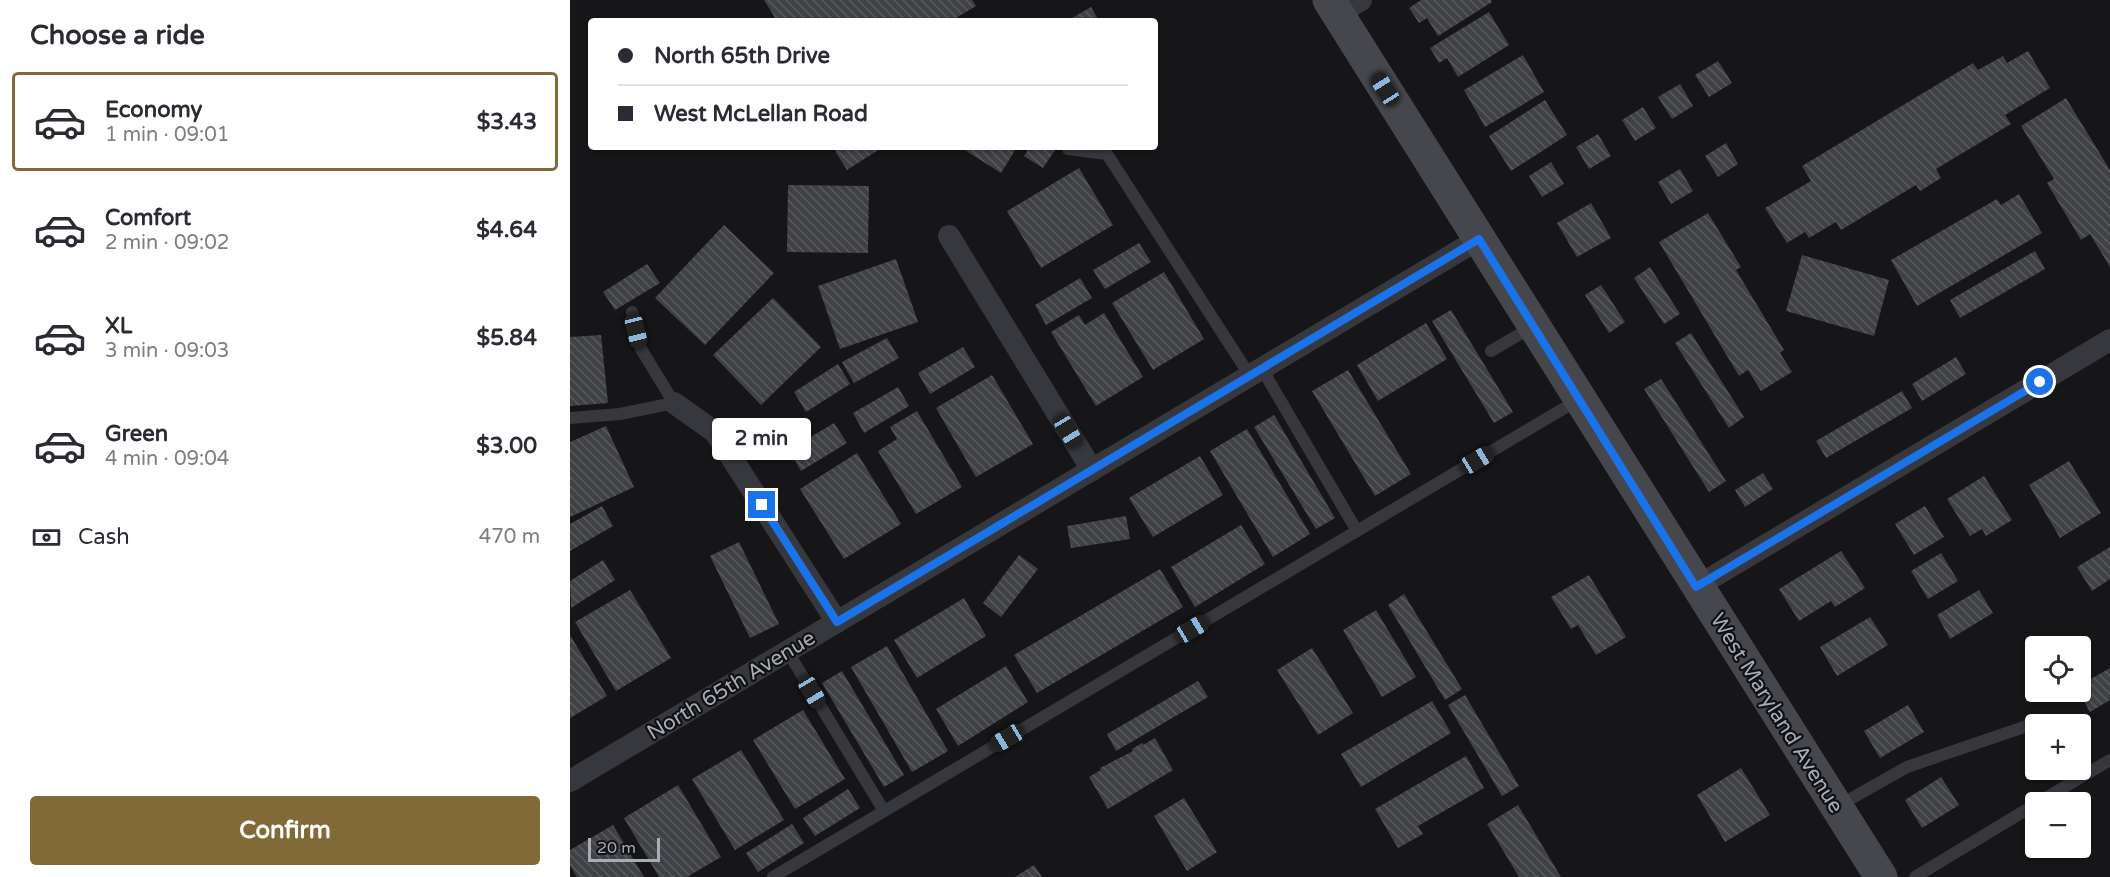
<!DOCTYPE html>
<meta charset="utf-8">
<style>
body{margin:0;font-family:"Varela Round",sans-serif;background:#f7f7f7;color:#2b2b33;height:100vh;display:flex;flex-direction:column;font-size:22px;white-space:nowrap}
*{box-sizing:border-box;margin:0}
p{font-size:20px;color:#7c7c81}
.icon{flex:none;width:33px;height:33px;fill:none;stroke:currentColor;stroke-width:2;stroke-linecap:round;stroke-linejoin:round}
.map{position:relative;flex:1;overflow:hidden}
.details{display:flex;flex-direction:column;background:#fff;width:570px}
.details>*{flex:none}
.top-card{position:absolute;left:18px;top:18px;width:570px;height:132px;border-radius:6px;box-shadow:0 2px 4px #0004;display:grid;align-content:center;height:132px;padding:0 30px;background:#fff}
.controls{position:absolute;left:1455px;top:636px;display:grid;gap:12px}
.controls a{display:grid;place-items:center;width:66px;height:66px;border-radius:6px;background:#fff;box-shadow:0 2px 4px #0004;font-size:30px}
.scale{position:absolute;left:18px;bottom:15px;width:72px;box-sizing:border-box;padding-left:6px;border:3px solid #a8acb7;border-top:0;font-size:16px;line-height:21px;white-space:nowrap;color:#a8acb7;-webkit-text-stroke:4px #111113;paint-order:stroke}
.end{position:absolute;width:27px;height:27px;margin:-14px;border:8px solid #1a73e8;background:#fff;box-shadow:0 0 0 3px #fff}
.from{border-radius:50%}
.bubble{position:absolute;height:42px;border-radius:6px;background:#fff;box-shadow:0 2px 4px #0004;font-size:20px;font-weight:700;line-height:42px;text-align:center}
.car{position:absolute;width:18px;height:36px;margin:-18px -9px;border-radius:8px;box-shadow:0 0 4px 2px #0007;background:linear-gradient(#222 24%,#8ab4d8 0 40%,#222 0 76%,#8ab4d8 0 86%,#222 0)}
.top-card b{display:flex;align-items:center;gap:21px;height:57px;font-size:22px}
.top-card b+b{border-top:2px solid #e1e1e2}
.top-card i{width:15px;height:15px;background:#2b2b33}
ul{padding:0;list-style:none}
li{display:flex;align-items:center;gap:18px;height:99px;margin:0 12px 9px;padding:0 18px;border:3px solid transparent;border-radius:6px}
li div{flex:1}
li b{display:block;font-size:22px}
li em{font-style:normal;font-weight:700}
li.selected{border-color:#816a37}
li>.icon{width:54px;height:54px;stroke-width:1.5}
h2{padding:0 30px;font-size:27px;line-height:72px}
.pay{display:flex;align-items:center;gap:15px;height:66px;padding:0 30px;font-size:22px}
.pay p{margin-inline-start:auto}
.cta{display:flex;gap:12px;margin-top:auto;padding:12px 30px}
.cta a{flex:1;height:69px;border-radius:6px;background:#816a37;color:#fff;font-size:24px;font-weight:700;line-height:69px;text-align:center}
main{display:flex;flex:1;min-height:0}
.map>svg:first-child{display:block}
</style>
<main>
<section class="details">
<h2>Choose a ride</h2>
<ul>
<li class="selected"><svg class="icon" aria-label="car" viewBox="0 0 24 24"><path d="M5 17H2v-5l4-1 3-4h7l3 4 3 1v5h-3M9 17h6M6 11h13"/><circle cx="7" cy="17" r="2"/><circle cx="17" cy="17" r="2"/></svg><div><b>Economy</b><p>1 min · 09:01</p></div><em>$3.43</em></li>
<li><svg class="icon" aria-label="car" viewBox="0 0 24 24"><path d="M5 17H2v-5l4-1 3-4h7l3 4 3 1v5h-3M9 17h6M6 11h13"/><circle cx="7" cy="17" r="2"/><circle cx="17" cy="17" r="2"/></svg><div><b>Comfort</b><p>2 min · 09:02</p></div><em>$4.64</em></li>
<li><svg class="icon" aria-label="car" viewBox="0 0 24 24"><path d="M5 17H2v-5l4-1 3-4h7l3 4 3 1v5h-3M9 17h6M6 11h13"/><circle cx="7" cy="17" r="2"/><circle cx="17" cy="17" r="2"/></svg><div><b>XL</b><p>3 min · 09:03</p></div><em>$5.84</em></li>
<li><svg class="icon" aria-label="car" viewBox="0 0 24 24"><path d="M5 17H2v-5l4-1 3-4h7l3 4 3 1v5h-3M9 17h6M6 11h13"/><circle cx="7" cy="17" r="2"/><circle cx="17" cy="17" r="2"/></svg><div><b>Green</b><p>4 min · 09:04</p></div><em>$3.00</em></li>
</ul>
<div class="pay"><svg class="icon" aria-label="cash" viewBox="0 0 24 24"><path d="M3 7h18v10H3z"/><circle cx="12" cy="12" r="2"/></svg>Cash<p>470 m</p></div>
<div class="cta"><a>Confirm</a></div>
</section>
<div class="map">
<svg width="1540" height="877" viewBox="0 0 1540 877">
<defs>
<pattern id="building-back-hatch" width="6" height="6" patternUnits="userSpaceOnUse" patternTransform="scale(1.5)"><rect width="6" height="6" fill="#404145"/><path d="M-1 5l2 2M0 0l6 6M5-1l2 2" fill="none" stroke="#595a5e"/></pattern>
</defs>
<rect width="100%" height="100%" fill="#161618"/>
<g fill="url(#building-back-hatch)">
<polygon points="194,0 402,0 406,6 381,21 207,21"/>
<polygon points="851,0 921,0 922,2 868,36 857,18 849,23 839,8"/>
<polygon points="521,7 529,21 497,21"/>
<polygon points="919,12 939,45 888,77 877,58 869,63 860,48"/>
<polygon points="1458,51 1480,88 1435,115 1441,124 1366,169 1371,178 1350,191 1346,185 1271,230 1266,222 1239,238 1235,232 1217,243 1195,208 1241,181 1232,166 1403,63 1408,70 1433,56 1437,63"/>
<polygon points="953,55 974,92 915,127 894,90"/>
<polygon points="1148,61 1162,83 1139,97 1125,75"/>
<polygon points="1110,84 1123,106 1102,119 1088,97"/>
<polygon points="1496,98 1540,170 1540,267 1520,234 1511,240 1477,183 1484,179 1451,126"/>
<polygon points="975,100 997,135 941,171 919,136"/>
<polygon points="1073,107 1086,128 1065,141 1052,120"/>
<polygon points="1028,134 1041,156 1019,169 1006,147"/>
<polygon points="1156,143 1168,164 1148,177 1135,156"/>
<polygon points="271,147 313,147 277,170 265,151"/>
<polygon points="390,147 447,147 431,173"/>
<polygon points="460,147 487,147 473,168 454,156"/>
<polygon points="981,162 994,184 972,197 959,176"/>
<polygon points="509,168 543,225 471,268 437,211"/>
<polygon points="1110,169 1123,191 1101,204 1088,182"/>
<polygon points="218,185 299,186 298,253 217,252"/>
<polygon points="1449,194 1472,233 1347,306 1321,260 1427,199 1431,205"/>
<polygon points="1021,203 1041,238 1007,257 987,223"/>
<polygon points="1138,213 1171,267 1166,270 1214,350 1210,353 1222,372 1191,391 1178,370 1169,376 1089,242"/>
<polygon points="154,225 204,273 135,345 85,298"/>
<polygon points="569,243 581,262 535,289 523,270"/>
<polygon points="1465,251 1475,269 1390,318 1380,300"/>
<polygon points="1232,255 1319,280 1304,336 1216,311"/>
<polygon points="326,259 348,322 270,349 248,286"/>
<polygon points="77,264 90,283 45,310 33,292"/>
<polygon points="1080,267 1110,314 1094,324 1064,278"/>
<polygon points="594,272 634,339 583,370 542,303"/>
<polygon points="510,278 522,298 476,325 465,305"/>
<polygon points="1031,285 1055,322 1039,333 1015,295"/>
<polygon points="203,298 251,347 191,405 143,355"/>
<polygon points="881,310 943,412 924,423 862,321"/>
<polygon points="534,313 573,377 526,406 481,332 509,315 515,325"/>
<polygon points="856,323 877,359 808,401 787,365"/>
<polygon points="1121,333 1174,417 1159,428 1105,343"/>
<polygon points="31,335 38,403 0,406 0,337"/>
<polygon points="317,338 329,358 284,383 272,362"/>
<polygon points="393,347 405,367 360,394 348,373"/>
<polygon points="1386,357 1396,374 1352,401 1342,384"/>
<polygon points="268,364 280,384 236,412 224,392"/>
<polygon points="778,370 841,474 805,496 742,391"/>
<polygon points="422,375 463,444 406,477 366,408"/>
<polygon points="1091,379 1156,481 1139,492 1074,389"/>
<polygon points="328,387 339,406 294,433 283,413"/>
<polygon points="1332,391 1342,408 1256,458 1246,441"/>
<polygon points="347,411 392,487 346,514 308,451 327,439 320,427"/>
<polygon points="704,415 765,518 746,529 684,427"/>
<polygon points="264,423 277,443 231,471 219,450"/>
<polygon points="36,426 64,487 0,517 0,442"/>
<polygon points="677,429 740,534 703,557 640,451"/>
<polygon points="287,453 331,524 274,559 230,489"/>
<polygon points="630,456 653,495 583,537 559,498"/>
<polygon points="1499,461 1531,513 1490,538 1459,485"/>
<polygon points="1193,473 1203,489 1175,507 1165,490"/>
<polygon points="1414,476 1442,520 1416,536 1412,529 1400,536 1377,499"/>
<polygon points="32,506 43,526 0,551 0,524"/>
<polygon points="1355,506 1374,537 1344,555 1325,524"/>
<polygon points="556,516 560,539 501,548 497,526"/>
<polygon points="671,525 695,564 625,607 601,567"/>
<polygon points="169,542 209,624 180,638 140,556"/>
<polygon points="1540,547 1540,579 1522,591 1507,567"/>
<polygon points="1271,551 1295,588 1265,607 1261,601 1229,621 1209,589"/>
<polygon points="1371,553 1388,581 1358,599 1341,571"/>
<polygon points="449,555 468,569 431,617 413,603"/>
<polygon points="33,560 45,580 1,608 0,581"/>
<polygon points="590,569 613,607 467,693 444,655"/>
<polygon points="1019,575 1056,637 1026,655 1008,625 1001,629 981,597"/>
<polygon points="60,590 101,658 46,691 5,622"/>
<polygon points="1409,590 1423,613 1380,639 1367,615"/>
<polygon points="834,594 892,689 875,700 818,605"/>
<polygon points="394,598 416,636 347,678 324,640"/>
<polygon points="806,610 846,677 812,697 773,630"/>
<polygon points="1300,617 1318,645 1267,676 1250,647"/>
<polygon points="0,635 37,696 0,718"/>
<polygon points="317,646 378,751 342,772 281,667"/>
<polygon points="742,648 783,713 748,735 707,670"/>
<polygon points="436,666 458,702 388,746 366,709"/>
<polygon points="1540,668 1540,700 1520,712 1509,692 1510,692 1510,685"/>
<polygon points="272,671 334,775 314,787 252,683"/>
<polygon points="628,681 638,697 546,751 537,734"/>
<polygon points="895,695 949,786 932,796 878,705"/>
<polygon points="862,701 881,733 791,787 771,754"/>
<polygon points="1338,705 1354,732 1310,758 1294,731"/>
<polygon points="233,710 275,779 225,809 183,740"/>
<polygon points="1466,733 1466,754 1457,738"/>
<polygon points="585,738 603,770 538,809 519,777 531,770 530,768 563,751 562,749 572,743 573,745"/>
<polygon points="171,750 214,820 165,850 122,779"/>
<polygon points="896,756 914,788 848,826 853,834 828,848 805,809"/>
<polygon points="1171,768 1200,815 1155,842 1127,795"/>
<polygon points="1371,777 1389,805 1352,828 1335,800"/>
<polygon points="108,785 151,857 117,877 89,877 54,818"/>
<polygon points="278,789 290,808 245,836 233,818"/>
<polygon points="614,798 647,852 617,871 584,816"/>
<polygon points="948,805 991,877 949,877 917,824"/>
<polygon points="222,824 234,843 188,872 176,853"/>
<polygon points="43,825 74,877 7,877 0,865 0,850"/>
<polygon points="464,865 472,877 445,877"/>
</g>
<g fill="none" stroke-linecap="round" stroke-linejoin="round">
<g stroke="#37383d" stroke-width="12">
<polyline points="498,149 537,154 680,376"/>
<polyline points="921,351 964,326"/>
<polyline points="692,369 787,531"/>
<polyline points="0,418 50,414 104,403 71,349 62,312"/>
<polyline points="218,652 314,811"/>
<polyline points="1469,802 1540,760"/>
<polyline points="1268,806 1337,767 1457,726"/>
<polyline points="203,877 1008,400"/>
<polyline points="1345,877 1466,804"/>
</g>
<g stroke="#37383d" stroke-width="22">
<polyline points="768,14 791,0"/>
<polyline points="379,236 522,470"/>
<polyline points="104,403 145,432 267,622"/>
<polyline points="1126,587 1540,340"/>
<polyline points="0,781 909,239"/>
</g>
<polyline stroke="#45474d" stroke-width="33" points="759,0 1311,877"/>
</g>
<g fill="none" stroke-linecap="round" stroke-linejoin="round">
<polyline stroke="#1a73e8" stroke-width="8" points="192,505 267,622 909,239 1126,587 1470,382"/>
</g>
<g text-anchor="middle" stroke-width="4.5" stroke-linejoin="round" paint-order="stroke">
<g font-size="21" fill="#a8acb7" stroke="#111113">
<text transform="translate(161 685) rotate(-31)" y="7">North 65th Avenue</text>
<text transform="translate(1207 713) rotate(58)" y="7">West Maryland Avenue</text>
</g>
</g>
</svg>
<div class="controls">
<a><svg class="icon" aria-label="locate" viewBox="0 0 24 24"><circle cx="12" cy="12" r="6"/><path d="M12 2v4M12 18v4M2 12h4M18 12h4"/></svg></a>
<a>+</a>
<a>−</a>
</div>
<div class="scale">20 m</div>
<i class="end from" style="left:1470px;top:382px"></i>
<i class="end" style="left:192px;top:505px"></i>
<div class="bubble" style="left:142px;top:418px;width:99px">2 min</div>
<i class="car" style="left:815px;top:89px;rotate:328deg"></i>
<i class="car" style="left:66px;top:331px;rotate:166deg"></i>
<i class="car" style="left:498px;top:431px;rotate:149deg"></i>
<i class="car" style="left:907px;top:460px;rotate:59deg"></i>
<i class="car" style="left:622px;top:629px;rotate:59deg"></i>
<i class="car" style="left:242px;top:692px;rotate:149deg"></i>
<i class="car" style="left:437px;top:738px;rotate:239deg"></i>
<div class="top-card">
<b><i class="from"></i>North 65th Drive</b>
<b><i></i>West McLellan Road</b>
</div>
</div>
</main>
